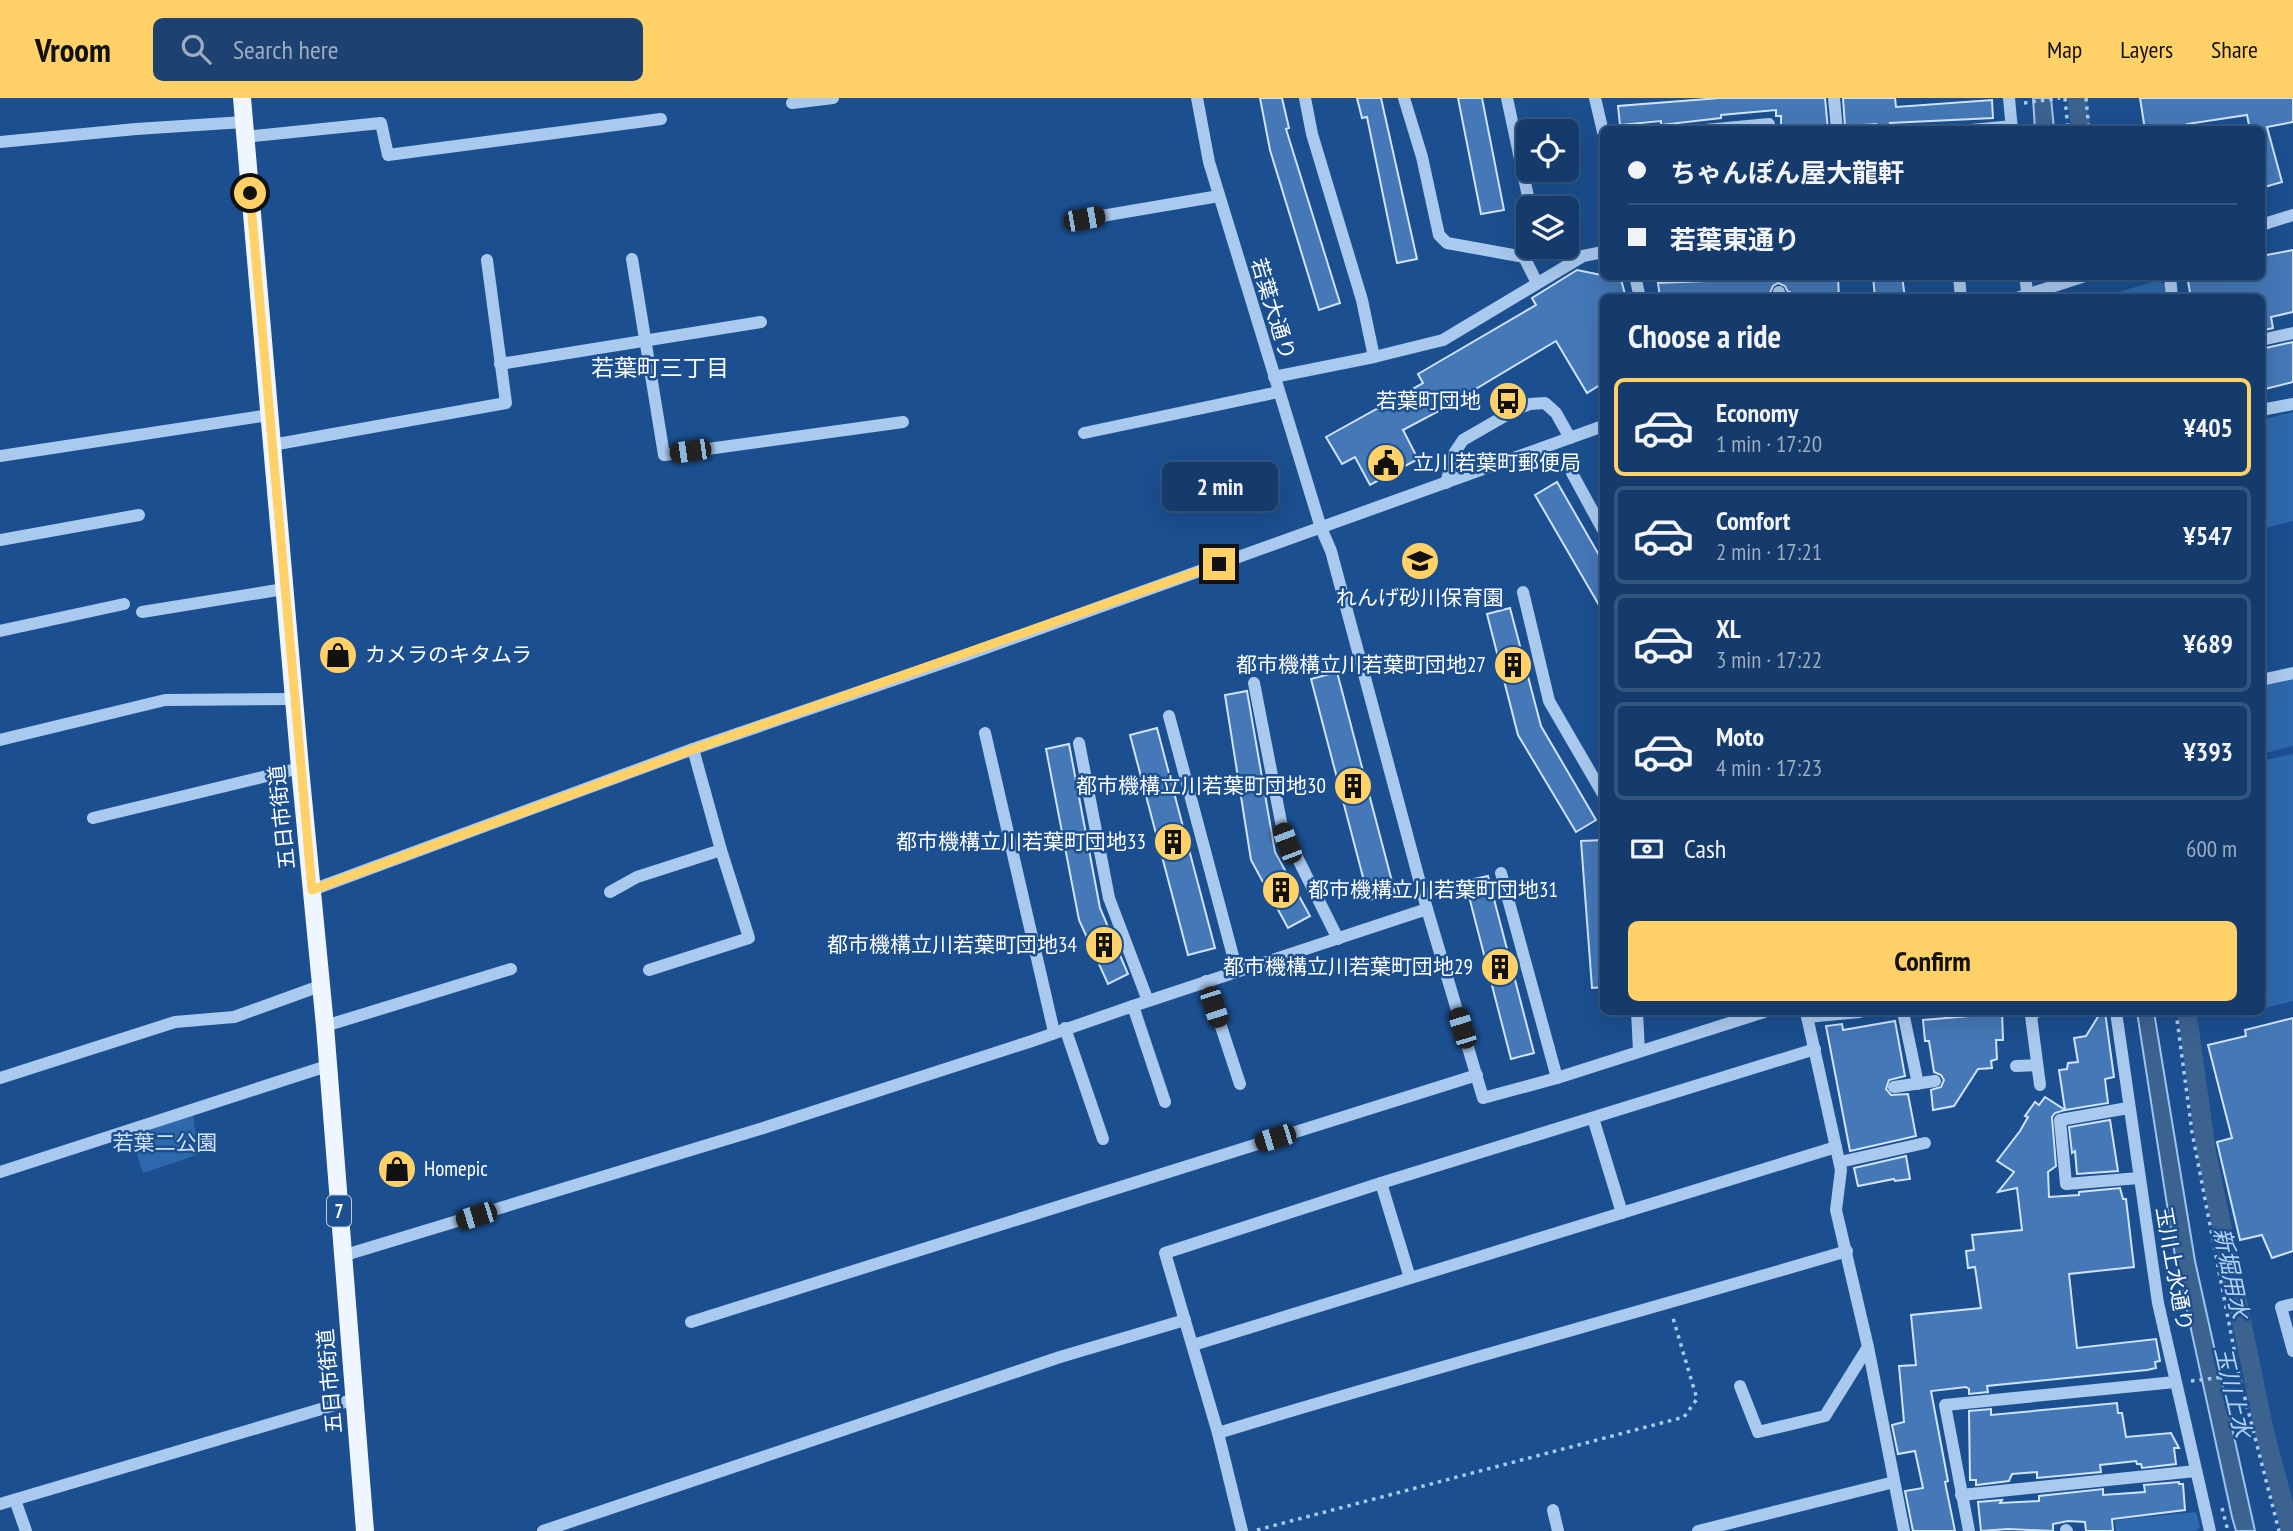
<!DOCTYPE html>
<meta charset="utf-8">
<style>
body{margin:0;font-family:"PT Sans Narrow","Noto Sans JP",sans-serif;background:#1d4271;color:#f1f3f6;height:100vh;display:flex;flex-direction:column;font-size:26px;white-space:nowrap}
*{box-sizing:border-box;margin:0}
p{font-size:23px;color:#9dadc1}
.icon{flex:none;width:38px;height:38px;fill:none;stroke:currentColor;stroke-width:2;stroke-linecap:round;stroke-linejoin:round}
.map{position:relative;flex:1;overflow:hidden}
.details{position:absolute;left:1600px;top:196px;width:665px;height:721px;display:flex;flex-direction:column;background:#143b6b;border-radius:10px;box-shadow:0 7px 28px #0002,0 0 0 2px #33557e}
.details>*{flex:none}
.guide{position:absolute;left:1600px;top:28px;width:665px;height:154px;border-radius:10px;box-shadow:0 7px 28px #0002,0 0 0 2px #33557e;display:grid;align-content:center;height:154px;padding:0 28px;background:#143b6b}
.fabs{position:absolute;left:1516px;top:21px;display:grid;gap:14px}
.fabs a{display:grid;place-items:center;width:63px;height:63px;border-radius:10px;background:#143b6b;box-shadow:0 7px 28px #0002,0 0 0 2px #33557e;font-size:35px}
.end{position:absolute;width:32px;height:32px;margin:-16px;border:9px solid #ffd166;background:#111;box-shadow:0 0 0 4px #111}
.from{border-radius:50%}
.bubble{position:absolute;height:49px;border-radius:10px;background:#143b6b;box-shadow:0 7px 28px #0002,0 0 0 2px #33557e;font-size:23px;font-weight:600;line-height:49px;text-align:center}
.car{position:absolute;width:21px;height:42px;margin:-21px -10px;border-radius:9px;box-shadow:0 0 5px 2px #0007;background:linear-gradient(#222 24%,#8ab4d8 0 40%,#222 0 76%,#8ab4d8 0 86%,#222 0)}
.guide b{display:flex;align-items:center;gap:24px;height:66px;font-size:26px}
.guide b+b{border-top:2px solid #33557e}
.guide i{width:18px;height:18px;background:#f1f3f6}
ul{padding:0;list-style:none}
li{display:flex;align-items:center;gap:21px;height:98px;margin:0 14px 10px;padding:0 14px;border:4px solid #33557e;border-radius:10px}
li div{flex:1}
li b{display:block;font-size:26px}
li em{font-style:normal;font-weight:600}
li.current{border-color:#ffd166}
li>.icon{width:63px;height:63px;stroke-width:1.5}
h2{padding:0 28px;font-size:32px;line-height:84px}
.pay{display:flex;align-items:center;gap:18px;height:77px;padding:0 28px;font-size:26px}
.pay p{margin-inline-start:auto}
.action{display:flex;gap:14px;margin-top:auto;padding:14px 28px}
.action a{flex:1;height:80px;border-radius:10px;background:#ffd166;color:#111;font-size:28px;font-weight:600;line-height:80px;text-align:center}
header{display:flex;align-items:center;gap:42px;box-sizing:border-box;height:98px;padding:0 35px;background:#ffd166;color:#111}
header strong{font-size:33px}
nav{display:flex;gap:38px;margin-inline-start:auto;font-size:24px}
.search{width:490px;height:63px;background:#1d4271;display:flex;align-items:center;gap:18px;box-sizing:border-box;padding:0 24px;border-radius:10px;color:#9dadc1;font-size:26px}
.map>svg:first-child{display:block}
</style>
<header>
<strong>Vroom</strong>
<div class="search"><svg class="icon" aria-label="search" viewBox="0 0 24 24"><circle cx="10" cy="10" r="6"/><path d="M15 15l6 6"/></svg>Search here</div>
<nav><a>Map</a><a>Layers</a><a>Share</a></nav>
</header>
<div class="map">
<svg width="2293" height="1433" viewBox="0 0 2293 1433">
<rect width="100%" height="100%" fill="#1b4f8f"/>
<g fill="#2e69ad">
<polygon points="2155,183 2165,186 2167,199 2106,200 2106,198"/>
<polygon points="2293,314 2293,423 2261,431 2261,322"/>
<polygon points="2293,576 2293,648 2261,656 2261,584"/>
<polygon points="2293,656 2293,903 2261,911 2261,663"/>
<polygon points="193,1013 197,1057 143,1075 130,1034"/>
<polygon points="2196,1414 2200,1429 2196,1433 2116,1433 2115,1422"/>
</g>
<g fill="#3c6290" stroke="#9cc4f0" stroke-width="2">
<polygon points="2033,0 2051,0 2054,31 2035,31"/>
<polygon points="2137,914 2154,914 2195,1163 2255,1433 2236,1433 2232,1419 2175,1158"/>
</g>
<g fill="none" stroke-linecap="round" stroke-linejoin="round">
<g stroke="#3c6290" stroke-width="19">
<polyline points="2077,0 2081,32"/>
<polyline points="2187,914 2207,1057 2265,1336 2291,1433"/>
</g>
</g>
<g fill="#4478b7" stroke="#cfe3fa" stroke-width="2">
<polygon points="1260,0 1282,0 1289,30 1286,31 1340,205 1319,212 1270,52"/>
<polygon points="1357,0 1381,0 1417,161 1397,165 1367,19 1362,20"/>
<polygon points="1458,0 1482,0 1504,112 1481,116"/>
<polygon points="1720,0 1825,0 1828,32 1781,32 1781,18 1776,18 1776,12 1721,17 1721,20 1661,27 1661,23 1620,27 1618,8"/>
<polygon points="1843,0 1895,0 1896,9 1992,2 1993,20 1890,25 1891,27 1876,30 1876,26 1845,28"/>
<polygon points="2140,0 2293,0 2293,24 2267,29 2282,84 2261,90 2261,32 2250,32 2247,17 2187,26 2188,32 2164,32 2164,29 2145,32"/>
<polygon points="2293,152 2293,214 2271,219 2273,230 2261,233 2261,200 2250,200 2250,196 2231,200 2191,200 2187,178 2261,178 2261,158"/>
<polygon points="1577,172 1621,181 1626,200 1603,200 1603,285 1587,295 1556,243 1439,313 1403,332 1418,361 1370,387 1355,359 1342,366 1326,339 1423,285 1418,276 1536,207 1532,200"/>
<polygon points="1753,178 1838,178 1839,200 1822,200 1821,196 1791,200 1790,194 1788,194 1785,188 1778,185 1773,188 1770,195 1747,195 1748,200 1660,200 1658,185 1732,182"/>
<polygon points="1873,178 1902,178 1905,200 1875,200"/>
<polygon points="2293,244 2293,284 2261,292 2261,251"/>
<polygon points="1557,384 1603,464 1603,514 1535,397"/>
<polygon points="1510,510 1541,628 1596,722 1576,734 1518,637 1487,516"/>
<polygon points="1337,574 1395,795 1369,802 1311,581"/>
<polygon points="1247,593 1275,754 1310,818 1288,830 1251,762 1225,597"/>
<polygon points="1157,630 1215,850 1188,857 1130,637"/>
<polygon points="1069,646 1100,810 1128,876 1108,886 1079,822 1046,651"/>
<polygon points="1603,742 1603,889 1592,890 1581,743"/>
<polygon points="1488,778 1534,955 1511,961 1465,783"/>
<polygon points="1982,914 2002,914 2003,942 1996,942 1997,961 1991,963 1992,970 1978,971 1954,1008 1933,1012 1931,992 1941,989 1944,982 1941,977 1934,974 1929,943 1925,943 1923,922 1982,917"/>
<polygon points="2101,914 2105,914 2114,979 2105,981 2108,1005 2065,1012 2059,972 2067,971 2068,965 2078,964 2074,940 2086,938"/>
<polygon points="2293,920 2293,1153 2272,1160 2262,1137 2240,1142 2217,1044 2232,1040 2208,947 2246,938 2245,932"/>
<polygon points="1895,923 1905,978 1889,982 1886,991 1891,997 1908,996 1916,1038 1850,1053 1826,928 1842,926 1843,932"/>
<polygon points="2045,999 2065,1012 2055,1015 2052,1019 2056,1068 2048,1074 2049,1099 2079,1097 2079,1094 2120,1090 2123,1101 2126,1101 2134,1169 2069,1176 2077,1250 2156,1241 2160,1263 2155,1264 2156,1270 2147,1272 1987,1288 1988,1294 1969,1296 1969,1291 1966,1289 1931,1293 1948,1383 1945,1384 1955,1433 1913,1433 1905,1393 1923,1390 1915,1353 1898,1356 1892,1327 1904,1324 1899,1268 1916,1267 1911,1217 1981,1210 1975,1169 1968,1170 1966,1153 1974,1152 1972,1137 2022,1132 2017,1090 1998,1094 2014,1074 1997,1063 2020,1033 2028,1019 2025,1018 2035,1004 2039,1007"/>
<polygon points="2110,1022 2118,1073 2077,1076 2075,1053 2072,1055 2069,1029"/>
<polygon points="1906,1058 1910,1081 1895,1083 1894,1081 1858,1088 1854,1070"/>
<polygon points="2117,1305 2118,1315 2122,1315 2126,1339 2171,1335 2179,1350 2174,1350 2176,1366 2142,1370 2141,1366 2137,1366 2136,1363 2100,1367 2101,1374 2037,1380 2037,1374 2012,1376 2009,1383 1976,1387 1976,1382 1970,1382 1969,1313 1991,1311 1991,1317"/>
<polygon points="2179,1384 2179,1386 2183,1386 2185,1412 2112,1421 2113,1433 2086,1433 2085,1424 2068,1423 2053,1426 2053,1433 2008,1431 1981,1433 1978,1404 2002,1402 2000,1405 2039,1403 2039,1398 2103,1391 2103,1397 2145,1394 2144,1387"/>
</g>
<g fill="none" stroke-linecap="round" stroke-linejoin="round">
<g stroke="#a9c9ee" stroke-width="3.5" stroke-dasharray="3.5 5" stroke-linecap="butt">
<polyline points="2065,0 2068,32"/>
<polyline points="2086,0 2089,32"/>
<polyline points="2024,5 2060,0"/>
<polyline points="2090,196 2091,200"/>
<polyline points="2176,914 2192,1034 2239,1277 2279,1433"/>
<polyline points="2191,1283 2239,1277"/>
<polyline points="2222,1410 2228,1433"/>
<polyline points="1257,1432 1684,1319 1697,1301 1673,1220"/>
</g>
<g stroke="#a9c9ee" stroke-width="12">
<polyline points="1197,0 1209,64 1321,430 1331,453 1427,811 1483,1000 1557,980 1764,914"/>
<polyline points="1305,0 1312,36 1362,202 1374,259"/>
<polyline points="1404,0 1422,59 1439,137 1447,145 1524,159"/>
<polyline points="1507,0 1529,103 1528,110"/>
<polyline points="1595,0 1603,34"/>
<polyline points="1834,0 1837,32"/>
<polyline points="2009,0 2012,32"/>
<polyline points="792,5 833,0"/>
<polyline points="1705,32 1769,26 1769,32"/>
<polyline points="1971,32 2012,28"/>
<polyline points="245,39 381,25 388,57 661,21"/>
<polyline points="0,44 136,31 244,24"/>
<polyline points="1528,117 1524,159 1537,185"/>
<polyline points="1084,121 1219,98"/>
<polyline points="2261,127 2293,117"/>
<polyline points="632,161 664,357 903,324"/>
<polyline points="1635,178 1640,200"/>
<polyline points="1959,178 1961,200"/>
<polyline points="2025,178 2028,200"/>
<polyline points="2170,178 2172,200"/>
<polyline points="1779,194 1780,200"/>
<polyline points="2017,200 2085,178"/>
<polyline points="2261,242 2293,235"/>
<polyline points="500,266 761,224"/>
<polyline points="1274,279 1374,259 1443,242 1583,158 1603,154"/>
<polyline points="2261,312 2293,306"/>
<polyline points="1084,335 1278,294"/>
<polyline points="272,347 506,305 487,162"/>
<polyline points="0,358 269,317"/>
<polyline points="1572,375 1603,432"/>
<polyline points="1446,385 1455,354 1463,342 1515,312 1530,306 1545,305 1556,315 1570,340"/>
<polyline points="0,442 139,417"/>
<polyline points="1523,494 1549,603 1603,696"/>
<polyline points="142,514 284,491"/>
<polyline points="0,533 124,506"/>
<polyline points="2261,582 2293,575"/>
<polyline points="1254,585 1282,729 1338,841"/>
<polyline points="1169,618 1237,873"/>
<polyline points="985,635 1054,934"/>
<polyline points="0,642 165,602 294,601"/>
<polyline points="1079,645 1109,800 1148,903"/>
<polyline points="93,720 300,670"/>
<polyline points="1501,775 1557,980"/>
<polyline points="312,792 693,651 966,557 1603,328"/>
<polyline points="610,794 637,779 721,752"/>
<polyline points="649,872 749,840 721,752 693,651"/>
<polyline points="1206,883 1240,986"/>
<polyline points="1133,908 1165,1004"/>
<polyline points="1637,914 1639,953"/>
<polyline points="1806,914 1841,1072 1836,1112 1868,1249 1904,1433"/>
<polyline points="1903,914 1918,986"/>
<polyline points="2036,914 2031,918 2040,987"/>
<polyline points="2116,914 2158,1205 2210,1433"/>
<polyline points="1807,919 1860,914"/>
<polyline points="325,928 511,871"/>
<polyline points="1065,930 1103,1041"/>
<polyline points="2016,968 2037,967"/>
<polyline points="0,980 175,924 234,919 320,888"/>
<polyline points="1894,989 1935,983"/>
<polyline points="2128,1010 2060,1022 2066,1086 2139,1080"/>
<polyline points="1593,1020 1622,1115"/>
<polyline points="1840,1064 1925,1045"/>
<polyline points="0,1074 327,968"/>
<polyline points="1381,1085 1410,1180"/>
<polyline points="342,1158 760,1031 1032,943 1133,908 1427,811"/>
<polyline points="2293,1206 2281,1209 2293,1253"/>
<polyline points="691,1224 1477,977"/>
<polyline points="1193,1247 1836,1049"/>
<polyline points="1740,1288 1758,1334 1825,1318 1868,1249"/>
<path d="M1218,1335C1427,1271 1638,1215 1847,1153"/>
<polyline points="1961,1397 2196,1373"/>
<polyline points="15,1402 26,1433"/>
<polyline points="0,1406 355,1301"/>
<polyline points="1553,1412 1558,1433"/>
<polyline points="2066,1432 2067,1433"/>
<polyline points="543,1433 1060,1259 1185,1222"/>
<polyline points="1242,1433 1218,1335 1165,1155 1381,1085 1815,951"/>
<polyline points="1698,1433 1894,1384"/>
<polyline points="1969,1433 1945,1307 2175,1284"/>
</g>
<polyline stroke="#f0f6ff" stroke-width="18" points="242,0 300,670 325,928 365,1433"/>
</g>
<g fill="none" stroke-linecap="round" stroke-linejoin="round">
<polyline stroke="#ffd166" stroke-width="9" points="250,95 312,792 694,651 1219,466"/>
</g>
<defs>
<symbol id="bus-disc" viewBox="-11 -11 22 22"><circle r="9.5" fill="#ffd166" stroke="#1b4f8f"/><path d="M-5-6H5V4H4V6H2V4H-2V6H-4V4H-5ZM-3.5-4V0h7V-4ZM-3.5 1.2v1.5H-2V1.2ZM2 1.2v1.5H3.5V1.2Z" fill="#111"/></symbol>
<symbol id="civic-disc" viewBox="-11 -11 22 22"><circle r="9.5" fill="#ffd166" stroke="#1b4f8f"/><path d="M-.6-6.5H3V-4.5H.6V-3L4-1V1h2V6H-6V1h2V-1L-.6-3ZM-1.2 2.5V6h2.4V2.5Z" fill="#111"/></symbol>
<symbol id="school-disc" viewBox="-11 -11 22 22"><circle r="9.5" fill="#ffd166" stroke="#1b4f8f"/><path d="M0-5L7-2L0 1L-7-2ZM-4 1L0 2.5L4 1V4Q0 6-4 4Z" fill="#111"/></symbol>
<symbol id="shop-disc" viewBox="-11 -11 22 22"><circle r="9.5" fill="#ffd166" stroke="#1b4f8f"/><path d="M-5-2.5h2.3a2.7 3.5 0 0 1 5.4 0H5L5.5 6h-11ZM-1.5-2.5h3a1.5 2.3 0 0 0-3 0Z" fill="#111"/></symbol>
<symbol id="building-disc" viewBox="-11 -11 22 22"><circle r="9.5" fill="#ffd166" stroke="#1b4f8f"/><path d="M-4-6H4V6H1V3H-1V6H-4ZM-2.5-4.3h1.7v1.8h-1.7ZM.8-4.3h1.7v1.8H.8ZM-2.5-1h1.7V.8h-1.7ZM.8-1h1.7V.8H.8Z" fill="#111"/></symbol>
</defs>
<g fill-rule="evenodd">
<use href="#bus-disc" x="1486" y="281" width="44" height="44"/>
<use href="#civic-disc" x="1364" y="343" width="44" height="44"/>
<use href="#school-disc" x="1398" y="441" width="44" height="44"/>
<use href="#shop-disc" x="316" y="535" width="44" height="44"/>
<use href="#building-disc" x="1491" y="545" width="44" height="44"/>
<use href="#building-disc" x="1331" y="666" width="44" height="44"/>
<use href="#building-disc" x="1151" y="722" width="44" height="44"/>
<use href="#building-disc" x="1259" y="770" width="44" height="44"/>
<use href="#building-disc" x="1082" y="825" width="44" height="44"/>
<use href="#building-disc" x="1478" y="847" width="44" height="44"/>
<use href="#shop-disc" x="375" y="1049" width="44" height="44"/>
</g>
<g text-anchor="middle" stroke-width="5" stroke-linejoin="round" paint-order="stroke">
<rect fill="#1b4f8f" stroke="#bbcadd" stroke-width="2" x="327" y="1097.5" width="24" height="31" rx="5"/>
<g font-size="19" font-weight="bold" fill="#fff">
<text x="339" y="1120">7</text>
</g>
<g font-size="21" fill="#fff" stroke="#1b4f8f">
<text transform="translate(1273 211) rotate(73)" y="7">若葉大通り</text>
<text transform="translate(282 719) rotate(-96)" y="7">五日市街道</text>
<text transform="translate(2174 1171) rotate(80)" y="7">玉川上水通り</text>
<text transform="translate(330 1283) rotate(-95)" y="7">五日市街道</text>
</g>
<g font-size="21" fill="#fff" stroke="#1b4f8f" text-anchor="end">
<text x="1481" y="310">若葉町団地</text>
<text x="1413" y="372" text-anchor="start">立川若葉町郵便局</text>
<text x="1420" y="507" text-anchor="middle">れんげ砂川保育園</text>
<text x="365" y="564" text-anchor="start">カメラのキタムラ</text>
<text x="1486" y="574">都市機構立川若葉町団地27</text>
<text x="1326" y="695">都市機構立川若葉町団地30</text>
<text x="1146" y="751">都市機構立川若葉町団地33</text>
<text x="1308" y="799" text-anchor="start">都市機構立川若葉町団地31</text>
<text x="1077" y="854">都市機構立川若葉町団地34</text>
<text x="1473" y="876">都市機構立川若葉町団地29</text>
<text x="424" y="1078" text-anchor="start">Homepic</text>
</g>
<g font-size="21" fill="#cfe3fa" stroke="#1b4f8f">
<text x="165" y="1052">若葉二公園</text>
</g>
<g font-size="23" fill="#fff" stroke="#1b4f8f">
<text x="660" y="278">若葉町三丁目</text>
</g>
<g font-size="23" font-style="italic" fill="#b5d3f5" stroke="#1b4f8f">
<text transform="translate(2231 1175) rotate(78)" y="8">新堀用水</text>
<text transform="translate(2233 1294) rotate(77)" y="8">玉川上水</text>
</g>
</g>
</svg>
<div class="fabs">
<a><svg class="icon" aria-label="locate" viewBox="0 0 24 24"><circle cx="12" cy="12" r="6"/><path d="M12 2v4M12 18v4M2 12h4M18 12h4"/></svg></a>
<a><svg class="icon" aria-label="layers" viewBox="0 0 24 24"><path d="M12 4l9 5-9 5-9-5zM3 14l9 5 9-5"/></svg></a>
</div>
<i class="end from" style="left:250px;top:95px"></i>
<i class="end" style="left:1219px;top:466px"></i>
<div class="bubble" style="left:1162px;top:364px;width:116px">2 min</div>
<i class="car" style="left:1084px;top:121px;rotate:80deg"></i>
<i class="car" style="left:690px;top:353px;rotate:262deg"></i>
<i class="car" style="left:1287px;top:745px;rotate:339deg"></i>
<i class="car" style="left:1214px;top:909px;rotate:162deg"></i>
<i class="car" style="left:1462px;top:930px;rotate:343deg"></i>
<i class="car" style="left:1275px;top:1040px;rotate:253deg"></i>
<i class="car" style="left:476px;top:1118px;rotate:253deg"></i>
<div class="guide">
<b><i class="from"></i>ちゃんぽん屋大龍軒</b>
<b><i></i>若葉東通り</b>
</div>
<section class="details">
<h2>Choose a ride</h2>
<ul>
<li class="current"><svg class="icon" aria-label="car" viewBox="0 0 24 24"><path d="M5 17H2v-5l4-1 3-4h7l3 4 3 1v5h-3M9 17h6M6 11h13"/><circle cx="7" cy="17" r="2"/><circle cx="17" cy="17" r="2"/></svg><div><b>Economy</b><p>1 min · 17:20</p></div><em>¥405</em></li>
<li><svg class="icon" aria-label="car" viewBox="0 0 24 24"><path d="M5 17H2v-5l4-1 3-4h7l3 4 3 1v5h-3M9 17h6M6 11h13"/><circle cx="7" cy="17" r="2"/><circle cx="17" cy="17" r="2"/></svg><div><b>Comfort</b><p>2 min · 17:21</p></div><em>¥547</em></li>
<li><svg class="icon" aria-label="car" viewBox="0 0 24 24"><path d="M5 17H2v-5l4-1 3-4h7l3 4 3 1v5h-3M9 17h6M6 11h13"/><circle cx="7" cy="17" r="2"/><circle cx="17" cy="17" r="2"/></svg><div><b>XL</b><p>3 min · 17:22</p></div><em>¥689</em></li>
<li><svg class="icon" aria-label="car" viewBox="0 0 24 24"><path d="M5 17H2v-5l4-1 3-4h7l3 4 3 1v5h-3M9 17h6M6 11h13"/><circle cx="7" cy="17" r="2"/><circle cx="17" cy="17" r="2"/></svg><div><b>Moto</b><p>4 min · 17:23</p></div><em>¥393</em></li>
</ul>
<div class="pay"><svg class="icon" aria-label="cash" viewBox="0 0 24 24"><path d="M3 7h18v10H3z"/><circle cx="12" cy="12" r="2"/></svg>Cash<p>600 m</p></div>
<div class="action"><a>Confirm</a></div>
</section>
</div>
